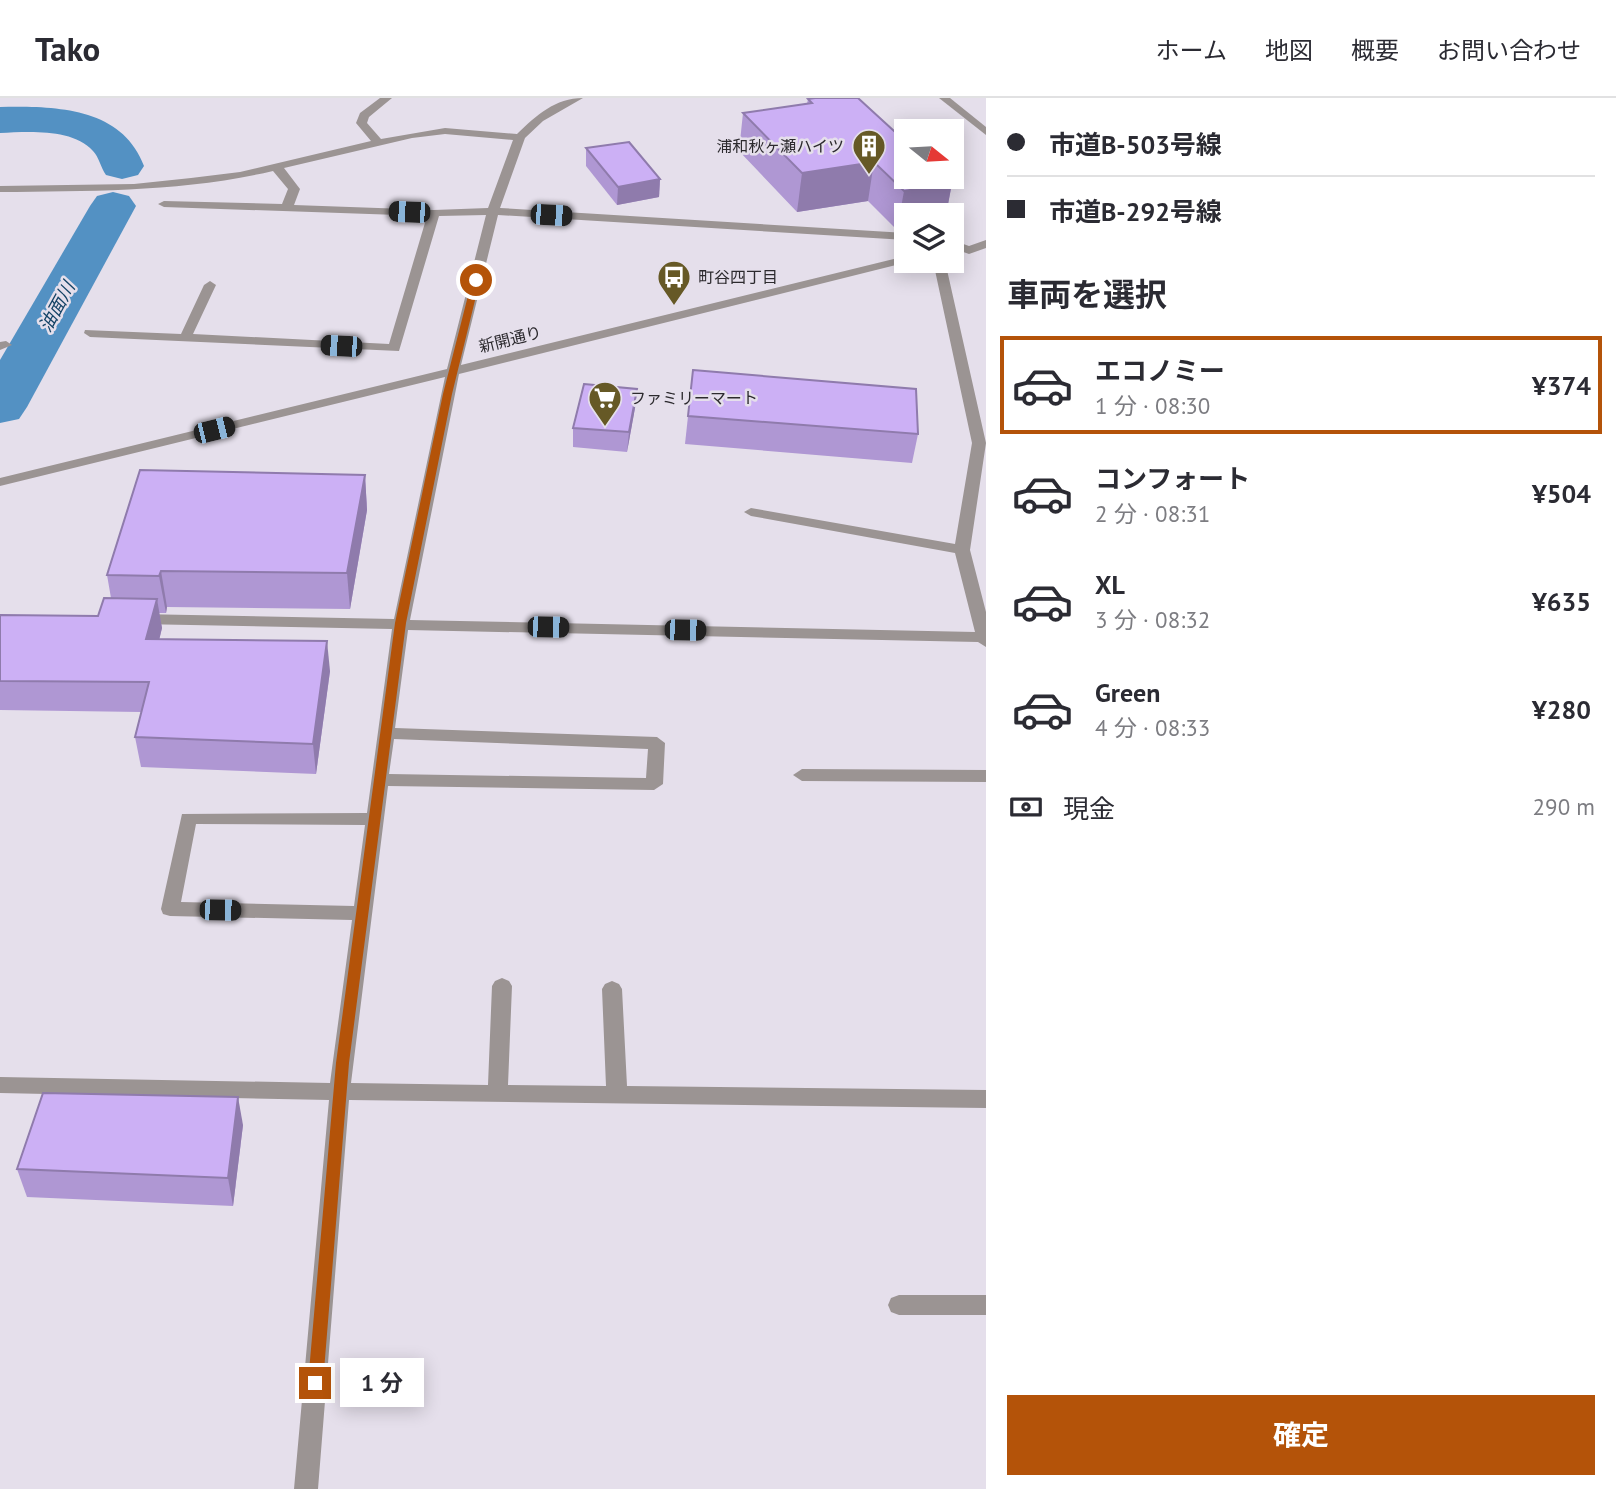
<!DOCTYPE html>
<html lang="ja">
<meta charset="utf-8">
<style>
body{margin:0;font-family:"PT Sans","Noto Sans JP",sans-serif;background:#f7f7f7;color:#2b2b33;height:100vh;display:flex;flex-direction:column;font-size:26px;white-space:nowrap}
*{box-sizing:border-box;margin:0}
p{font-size:23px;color:#7c7c81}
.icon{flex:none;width:38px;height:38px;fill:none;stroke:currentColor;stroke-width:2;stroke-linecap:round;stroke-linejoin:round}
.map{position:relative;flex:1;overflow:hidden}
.details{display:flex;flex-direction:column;background:#fff;width:630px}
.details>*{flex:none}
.top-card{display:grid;align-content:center;height:154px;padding:0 21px;background:#fff}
.needle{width:46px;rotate:108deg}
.fabs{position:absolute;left:894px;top:21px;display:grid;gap:14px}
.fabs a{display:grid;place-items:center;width:70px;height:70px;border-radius:0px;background:#fff;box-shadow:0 4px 18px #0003;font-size:35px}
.end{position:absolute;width:32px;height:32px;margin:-16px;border:9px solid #b45309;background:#fff;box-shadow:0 0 0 4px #fff}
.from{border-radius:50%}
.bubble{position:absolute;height:49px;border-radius:0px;background:#fff;box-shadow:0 4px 18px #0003;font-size:23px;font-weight:700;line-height:49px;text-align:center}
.car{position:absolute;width:21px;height:42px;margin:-21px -10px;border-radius:9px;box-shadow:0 0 5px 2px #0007;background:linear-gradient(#222 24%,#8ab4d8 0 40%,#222 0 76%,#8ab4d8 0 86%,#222 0)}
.top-card b{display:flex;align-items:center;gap:24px;height:66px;font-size:26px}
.top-card b+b{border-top:2px solid #e1e1e2}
.top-card i{width:18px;height:18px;background:#2b2b33}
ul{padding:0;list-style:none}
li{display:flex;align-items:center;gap:21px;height:98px;margin:0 14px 10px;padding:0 7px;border:4px solid transparent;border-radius:0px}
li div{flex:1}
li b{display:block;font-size:26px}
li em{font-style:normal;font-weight:700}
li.active{border-color:#b45309}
li>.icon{width:63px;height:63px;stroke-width:1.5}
h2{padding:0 21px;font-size:32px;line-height:84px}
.pay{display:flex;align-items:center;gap:18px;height:77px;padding:0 21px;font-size:26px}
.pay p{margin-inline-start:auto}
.button{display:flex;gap:14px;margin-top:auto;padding:14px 21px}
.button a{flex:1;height:80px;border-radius:0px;background:#b45309;color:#fff;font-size:28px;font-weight:700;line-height:80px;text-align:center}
header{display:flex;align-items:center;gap:42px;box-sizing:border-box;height:98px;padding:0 35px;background:#fff;border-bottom:2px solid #e1e1e2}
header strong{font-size:33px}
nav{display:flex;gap:38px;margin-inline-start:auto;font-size:24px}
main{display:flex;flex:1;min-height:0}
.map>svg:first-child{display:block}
</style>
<header>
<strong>Tako</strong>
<nav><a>ホーム</a><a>地図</a><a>概要</a><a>お問い合わせ</a></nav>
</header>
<main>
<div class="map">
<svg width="986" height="1391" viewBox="0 0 986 1391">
<rect width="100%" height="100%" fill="#e5dfeb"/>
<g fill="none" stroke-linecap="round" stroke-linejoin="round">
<g fill="#5391c3" fill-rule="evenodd">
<path d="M0,9C55,8 122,9 144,68L138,77L122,81L106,77C101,70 99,59 93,53C72,30 28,34 0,35Z"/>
<polygon points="113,94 129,98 136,108 27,309 19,321 0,325 0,262 90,108 97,98"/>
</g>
<g fill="#9b9493" fill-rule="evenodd">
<path d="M380,0H392L369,19L367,25L381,41L445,30L517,36C537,17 555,0 583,0L543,23L525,40L500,110L906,135V142L498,117L461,267L906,158V163H912L459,276L410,522L975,534L955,455L751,418L744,414L751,410L955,446L972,345L933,163H945L986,345L970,452L986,514V549L978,544L408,532L395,630L657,639L665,645L663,686L654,692L388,688L351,985L488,987L492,888L495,883L502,880L509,883L512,888L508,987L606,988L602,891L605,886L612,883L619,886L622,891L627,988L986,992V1010L349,1002L318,1391H294L329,1002L0,995V979L330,985L352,822L170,818L163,816L161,811L182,716L367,715L392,531L138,526L130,521L138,516L394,521L445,279L0,388V380L447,271L486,117L439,118L399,253L90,239L84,235L85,232L181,236L204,187L210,183L216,187L193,236L389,246L427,118L164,109L158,106L164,103L282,106L288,91L273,73C183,94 92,93 0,94V88L134,86L191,80L240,74L371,43L356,25L360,15ZM445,36L513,42L488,110L434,112L294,107L300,91L284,70L412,40ZM394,641L648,651L646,680L389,676ZM196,726L365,727L354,808L181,804Z"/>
<polygon points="939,0 950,0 986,29 986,37"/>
<polygon points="952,142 969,148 986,142 986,150 969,156 952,150"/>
<polygon points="6,243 12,247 0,252 0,244"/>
<polygon points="802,671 986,672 986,684 802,683 793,677"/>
<polygon points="899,1197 986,1197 986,1217 899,1217 891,1214 888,1207 891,1200"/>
</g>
</g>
<g fill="#af97d3">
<polygon points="808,1 952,85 946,117 906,117 906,130 897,132 868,103 797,114 739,53 743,15 807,6"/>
<polygon points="586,50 660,81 659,99 617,107 586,68"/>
<polygon points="693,272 918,336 912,365 685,346"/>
<polygon points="637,291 635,310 627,354 573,349 573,330"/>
<polygon points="365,377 367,412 350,511 167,509 166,515 159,515 162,530 159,542 330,573 316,676 141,669 135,639 141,614 0,612 0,517 98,518 111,500 107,477"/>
<polygon points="243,1027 233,1108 27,1099 17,1071"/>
</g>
<g fill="#8f7bac">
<polygon points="874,64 868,103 797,114 802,75"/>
<polygon points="660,81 659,99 617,107 618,89"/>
<polygon points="952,85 946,117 906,117 906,130 897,132 904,93"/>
<polygon points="637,291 635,310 627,354 629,334"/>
<polygon points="365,377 367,412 350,511 347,475"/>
<polygon points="161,473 167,509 166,515 159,478"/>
<polygon points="157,501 162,530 152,571 146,541"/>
<polygon points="327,543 330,573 316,676 313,646"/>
<polygon points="238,999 243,1027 233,1108 228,1080"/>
</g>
<g fill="#ccb0f5" stroke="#8f7bac" stroke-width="2">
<polygon points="815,0 858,0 906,44 906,79 945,79 952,85 904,93 874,64 802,75 743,15 812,5 808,1"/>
<polygon points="629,44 660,81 618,89 586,50"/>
<polygon points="693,272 916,291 918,336 688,318"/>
<polygon points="584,286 637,291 629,334 573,330"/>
<polygon points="140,372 365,377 347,475 161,473 159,478 107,477"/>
<polygon points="104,500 157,501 146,541 327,543 313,646 135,639 149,584 0,583 0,517 98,518"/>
<polygon points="43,995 238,999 228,1080 17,1071"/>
</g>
<polygon fill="#b45309" points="476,180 480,182 452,296 406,525 349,965 323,1285 321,1290 315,1293 310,1290 308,1285 336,965 395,525 443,296 472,182"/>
<defs>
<symbol id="building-pin" viewBox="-11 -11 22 30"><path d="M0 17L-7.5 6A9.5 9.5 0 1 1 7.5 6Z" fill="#665926" stroke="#e5dfeb"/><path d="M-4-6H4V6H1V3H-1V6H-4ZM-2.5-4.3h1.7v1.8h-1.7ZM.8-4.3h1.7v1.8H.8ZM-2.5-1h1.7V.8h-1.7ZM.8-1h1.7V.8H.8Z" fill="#fff"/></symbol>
<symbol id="bus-pin" viewBox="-11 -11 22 30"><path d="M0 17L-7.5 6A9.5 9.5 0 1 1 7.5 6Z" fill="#665926" stroke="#e5dfeb"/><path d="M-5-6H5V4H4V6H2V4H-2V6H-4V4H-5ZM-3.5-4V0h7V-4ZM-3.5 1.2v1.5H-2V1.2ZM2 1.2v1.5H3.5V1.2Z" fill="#fff"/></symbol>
<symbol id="supermarket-pin" viewBox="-11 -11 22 30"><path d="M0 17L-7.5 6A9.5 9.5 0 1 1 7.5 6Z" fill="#665926" stroke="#e5dfeb"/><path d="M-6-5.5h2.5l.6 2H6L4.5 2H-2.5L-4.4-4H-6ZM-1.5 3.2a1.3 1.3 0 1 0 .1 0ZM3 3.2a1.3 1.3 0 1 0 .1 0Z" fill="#fff"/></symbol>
</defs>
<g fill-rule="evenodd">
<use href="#building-pin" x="850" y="29" width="38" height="52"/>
<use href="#bus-pin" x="655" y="160" width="38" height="52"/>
<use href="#supermarket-pin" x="586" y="281" width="38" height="52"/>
</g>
<g text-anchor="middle" stroke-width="5" stroke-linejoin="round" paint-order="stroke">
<g font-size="16" fill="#2c2a2e" stroke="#e5dfeb" text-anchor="start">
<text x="844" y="54" text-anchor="end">浦和秋ヶ瀬ハイツ</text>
<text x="698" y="185">町谷四丁目</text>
<text x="630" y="306">ファミリーマート</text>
</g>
<g font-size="16" fill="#2c2a2e" stroke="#e5dfeb">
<text transform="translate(510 241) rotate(-14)" y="6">新開通り</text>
</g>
<g font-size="18" font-style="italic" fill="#144366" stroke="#e5dfeb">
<text transform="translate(57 209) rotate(-61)" y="6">油面川</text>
</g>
</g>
</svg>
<div class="fabs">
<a><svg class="needle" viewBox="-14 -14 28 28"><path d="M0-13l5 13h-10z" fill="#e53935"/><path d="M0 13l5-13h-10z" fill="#7c7c81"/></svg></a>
<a><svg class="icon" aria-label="layers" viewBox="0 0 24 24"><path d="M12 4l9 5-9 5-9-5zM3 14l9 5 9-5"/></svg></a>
</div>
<i class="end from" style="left:476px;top:182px"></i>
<i class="end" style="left:315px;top:1285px"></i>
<div class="bubble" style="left:340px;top:1260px;width:84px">1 分</div>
<i class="car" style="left:409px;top:114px;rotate:272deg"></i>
<i class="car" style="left:551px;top:117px;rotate:93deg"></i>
<i class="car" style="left:341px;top:248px;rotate:273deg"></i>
<i class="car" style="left:214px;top:332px;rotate:76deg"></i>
<i class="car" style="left:548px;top:529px;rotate:91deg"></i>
<i class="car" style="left:685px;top:532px;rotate:91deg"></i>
<i class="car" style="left:220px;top:812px;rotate:91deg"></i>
</div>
<section class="details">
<div class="top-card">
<b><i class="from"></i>市道B-503号線</b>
<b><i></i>市道B-292号線</b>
</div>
<h2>車両を選択</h2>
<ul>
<li class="active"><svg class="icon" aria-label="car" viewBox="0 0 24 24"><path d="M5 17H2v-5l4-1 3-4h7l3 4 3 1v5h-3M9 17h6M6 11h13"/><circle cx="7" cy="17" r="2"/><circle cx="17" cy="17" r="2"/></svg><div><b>エコノミー</b><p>1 分 · 08:30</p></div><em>¥374</em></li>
<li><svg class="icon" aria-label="car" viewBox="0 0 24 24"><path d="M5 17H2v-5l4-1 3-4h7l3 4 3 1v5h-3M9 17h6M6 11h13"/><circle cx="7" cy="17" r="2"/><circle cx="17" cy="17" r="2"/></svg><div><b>コンフォート</b><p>2 分 · 08:31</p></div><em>¥504</em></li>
<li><svg class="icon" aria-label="car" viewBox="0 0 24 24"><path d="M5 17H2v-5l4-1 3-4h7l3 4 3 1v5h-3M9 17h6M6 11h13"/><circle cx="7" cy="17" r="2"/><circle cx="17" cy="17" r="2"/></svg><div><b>XL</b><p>3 分 · 08:32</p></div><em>¥635</em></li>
<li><svg class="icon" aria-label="car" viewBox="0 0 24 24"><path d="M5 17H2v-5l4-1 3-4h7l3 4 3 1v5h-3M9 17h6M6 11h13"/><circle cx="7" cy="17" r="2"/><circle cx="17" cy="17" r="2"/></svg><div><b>Green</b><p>4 分 · 08:33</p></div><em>¥280</em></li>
</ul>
<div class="pay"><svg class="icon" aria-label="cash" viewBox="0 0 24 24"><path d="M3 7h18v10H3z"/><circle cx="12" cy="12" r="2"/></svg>現金<p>290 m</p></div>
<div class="button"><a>確定</a></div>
</section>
</main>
